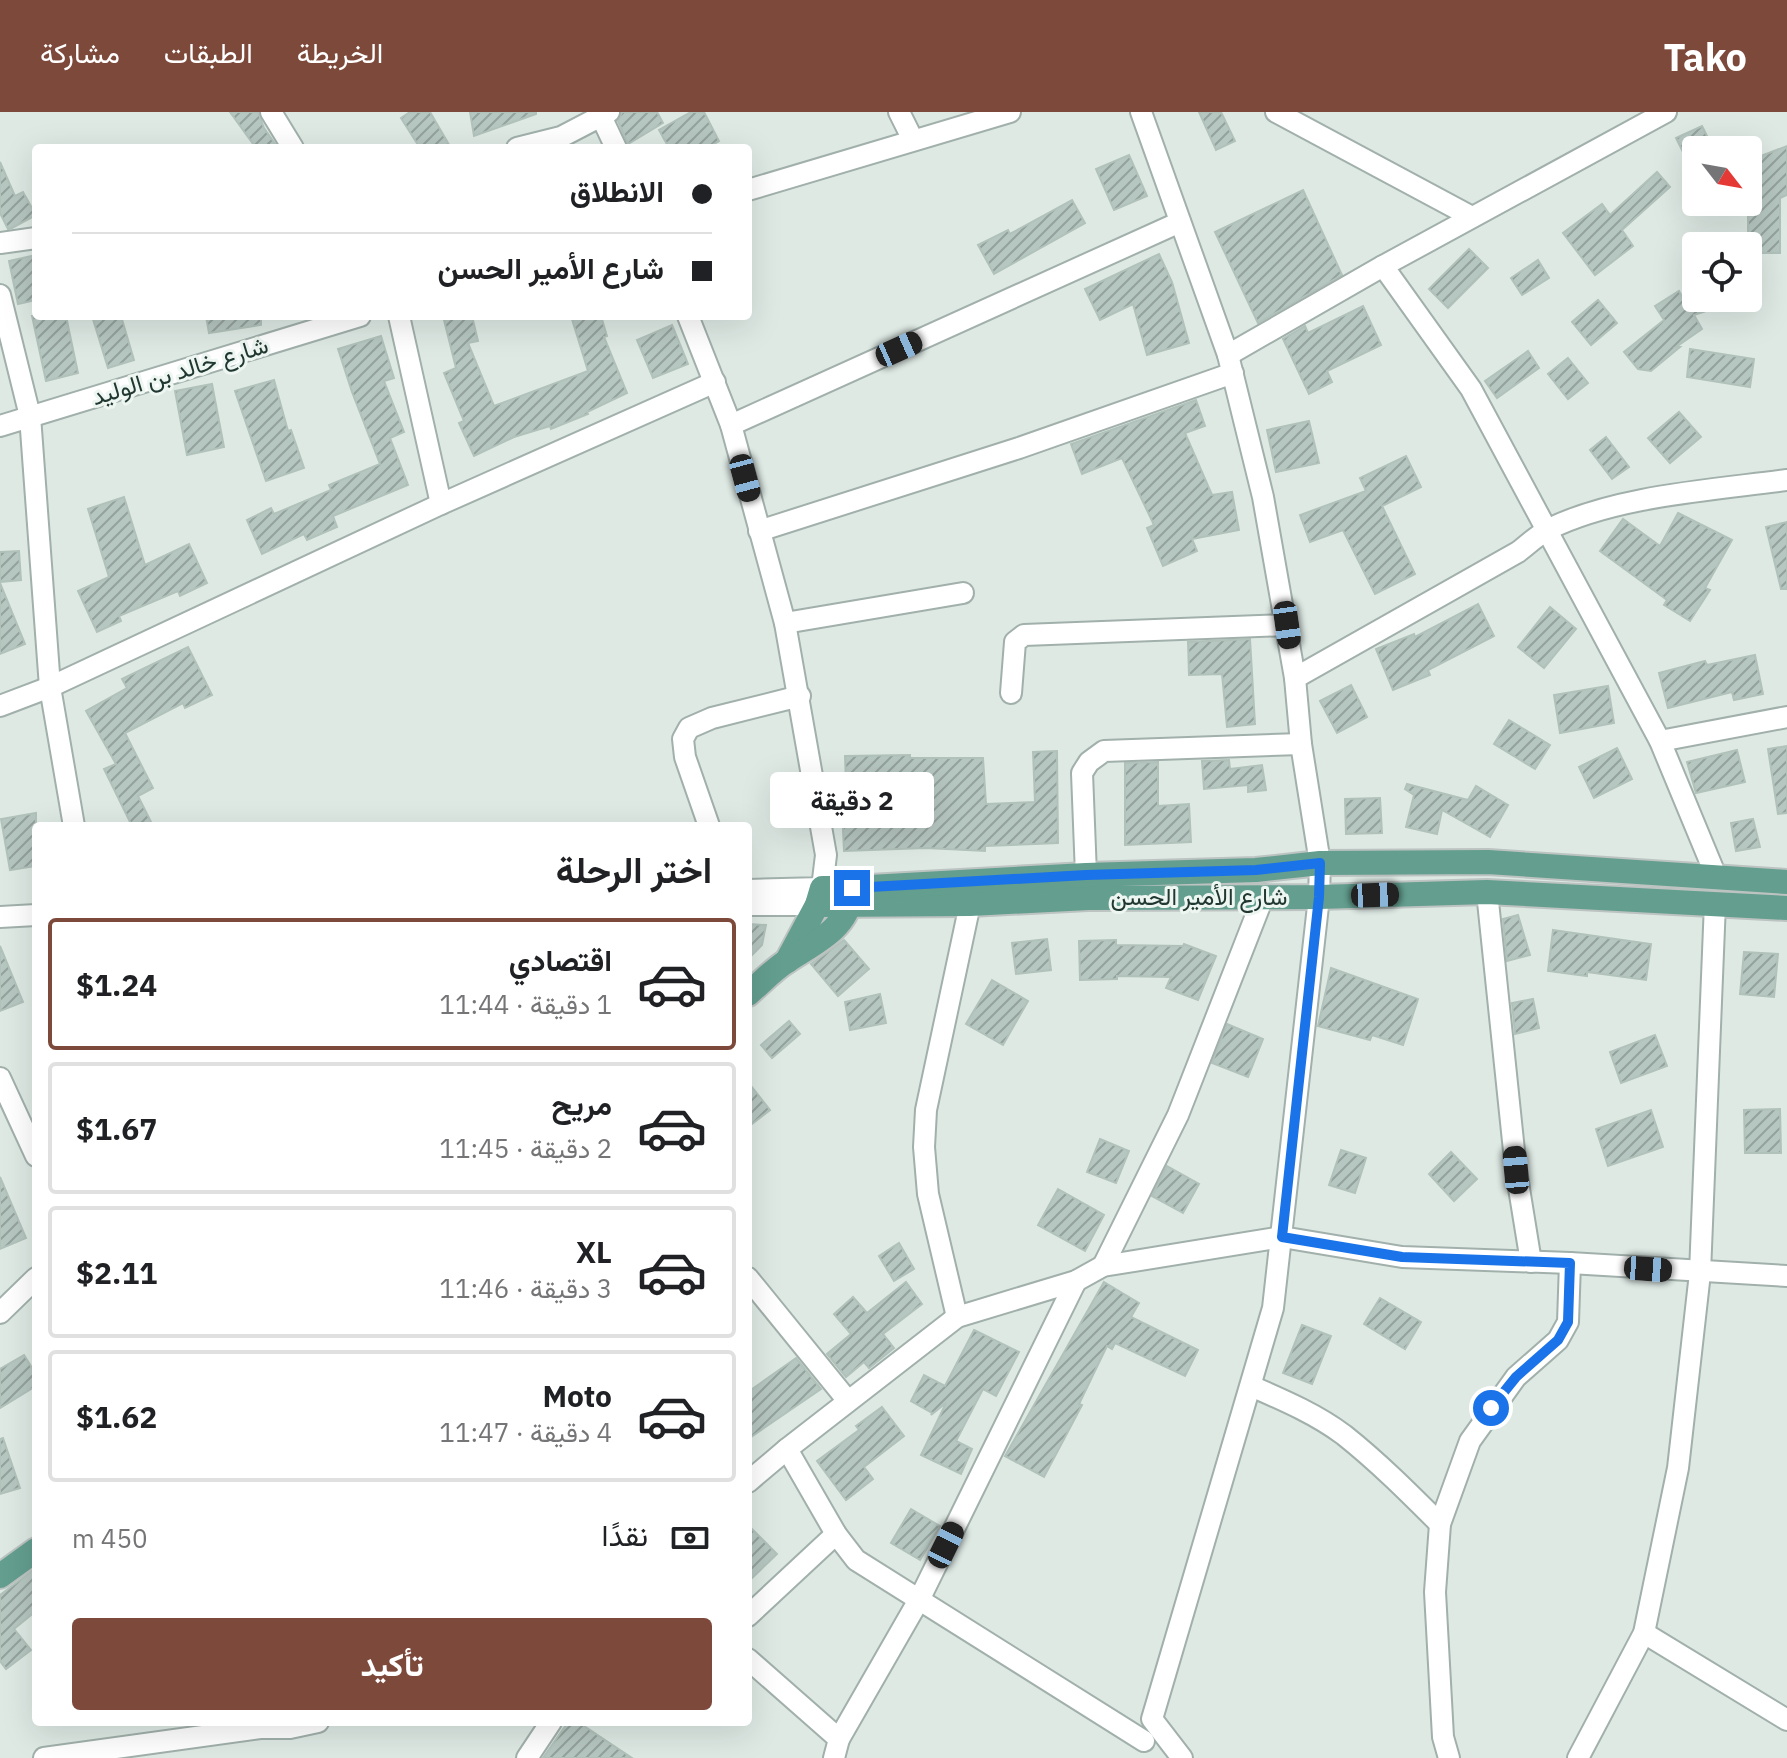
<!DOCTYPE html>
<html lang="ar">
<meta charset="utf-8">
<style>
body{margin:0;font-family:"IBM Plex Sans",Vazirmatn,sans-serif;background:#f2f2f2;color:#202124;direction:rtl;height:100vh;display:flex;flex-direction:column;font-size:30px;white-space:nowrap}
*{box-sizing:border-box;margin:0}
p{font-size:26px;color:#757577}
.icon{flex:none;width:44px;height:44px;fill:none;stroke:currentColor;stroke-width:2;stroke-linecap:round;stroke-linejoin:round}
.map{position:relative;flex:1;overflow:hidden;direction:ltr}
.drawer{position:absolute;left:32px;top:710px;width:720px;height:904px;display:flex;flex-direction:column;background:#fff;border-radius:8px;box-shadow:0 8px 32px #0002;direction:rtl}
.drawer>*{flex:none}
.top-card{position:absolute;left:32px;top:32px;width:720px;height:176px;border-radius:8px;box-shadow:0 8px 32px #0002;direction:rtl;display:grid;align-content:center;height:176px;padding:0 40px;background:#fff}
.needle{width:52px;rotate:121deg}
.tools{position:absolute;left:1682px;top:24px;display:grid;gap:16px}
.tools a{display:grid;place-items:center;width:80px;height:80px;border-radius:8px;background:#fff;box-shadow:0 8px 32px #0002;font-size:40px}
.end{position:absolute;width:36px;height:36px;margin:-18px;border:10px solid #1a73e8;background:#fff;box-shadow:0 0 0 4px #fff}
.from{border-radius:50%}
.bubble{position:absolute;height:56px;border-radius:8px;background:#fff;box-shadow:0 8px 32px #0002;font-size:26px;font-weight:700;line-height:56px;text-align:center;direction:rtl}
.car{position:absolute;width:24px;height:48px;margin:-24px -12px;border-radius:10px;box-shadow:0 0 6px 2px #0007;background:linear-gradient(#222 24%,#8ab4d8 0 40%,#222 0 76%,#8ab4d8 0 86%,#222 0)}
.top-card b{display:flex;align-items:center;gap:28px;height:76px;font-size:30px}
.top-card b+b{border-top:2px solid #e0e0e0}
.top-card i{width:20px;height:20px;background:#202124}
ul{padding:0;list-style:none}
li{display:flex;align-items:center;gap:24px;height:132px;margin:0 16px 12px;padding:0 24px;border:4px solid #e0e0e0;border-radius:8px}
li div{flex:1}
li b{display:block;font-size:30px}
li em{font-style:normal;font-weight:700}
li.on{border-color:#7d493b}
li>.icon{width:72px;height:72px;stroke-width:1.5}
h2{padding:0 40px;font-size:36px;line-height:96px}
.pay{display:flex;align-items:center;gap:20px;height:88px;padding:0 40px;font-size:30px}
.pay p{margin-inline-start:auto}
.action{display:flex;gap:16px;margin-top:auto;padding:16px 40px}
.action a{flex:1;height:92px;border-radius:8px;background:#7d493b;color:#fff;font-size:32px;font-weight:700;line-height:92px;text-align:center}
header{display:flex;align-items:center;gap:48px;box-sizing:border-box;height:112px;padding:0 40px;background:#7d493b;color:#fff}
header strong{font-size:38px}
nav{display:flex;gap:44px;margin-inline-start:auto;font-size:28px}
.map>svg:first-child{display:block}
</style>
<header>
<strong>Tako</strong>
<nav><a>الخريطة</a><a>الطبقات</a><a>مشاركة</a></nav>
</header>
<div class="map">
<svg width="1787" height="1646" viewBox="0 0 1787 1646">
<defs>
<pattern id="building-hatch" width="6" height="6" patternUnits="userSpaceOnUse" patternTransform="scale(2)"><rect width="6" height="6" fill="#b6c6c0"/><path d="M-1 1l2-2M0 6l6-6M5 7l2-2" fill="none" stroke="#94a29d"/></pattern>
</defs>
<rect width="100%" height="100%" fill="#dee9e4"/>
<g fill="url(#building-hatch)" stroke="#b1c2bb" stroke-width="2">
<polygon points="230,0 258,0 264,16 278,36 256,36"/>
<polygon points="410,0 430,0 451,36 420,36 401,6"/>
<polygon points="470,0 536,0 536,2 474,24"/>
<polygon points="622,0 657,0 663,11 628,32 618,9"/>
<polygon points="691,0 704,0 719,29 707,36 669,36 659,18"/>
<polygon points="1199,0 1221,0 1235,29 1216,38"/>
<polygon points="1702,14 1714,38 1696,38 1696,66 1676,26"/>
<polygon points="1787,34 1787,83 1780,86 1780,141 1748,141 1748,102 1759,102 1748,72 1748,49"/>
<polygon points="1129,43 1147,84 1114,98 1096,57"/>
<polygon points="0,50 15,84 23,80 36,103 12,116 8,117 0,101"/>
<polygon points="1657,60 1670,75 1622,118 1633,134 1595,163 1563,121 1602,92 1610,103"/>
<polygon points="1303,78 1342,163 1258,211 1215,120"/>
<polygon points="1072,88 1085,111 994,162 978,133 1008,118 1010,122"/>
<polygon points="1469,137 1488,156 1448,196 1429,177"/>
<polygon points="1159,142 1172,170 1189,231 1147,243 1133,192 1100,208 1085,177"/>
<polygon points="36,143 36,188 18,192 9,149"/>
<polygon points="1538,148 1549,166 1522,183 1511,166"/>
<polygon points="1679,179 1683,186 1736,186 1736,189 1694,203 1702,217 1676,235 1680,235 1651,259 1638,257 1624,240 1664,208 1655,194"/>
<polygon points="1598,188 1617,211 1591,233 1572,210"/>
<polygon points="1363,194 1381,233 1327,259 1332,270 1309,282 1283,227 1305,214 1308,221"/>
<polygon points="32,204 66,204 78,261 46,269"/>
<polygon points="92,204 121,204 134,248 108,256"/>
<polygon points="206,204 261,204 261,213 209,221"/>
<polygon points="443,204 472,204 478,229 468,231 494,294 588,259 571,204 601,204 607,224 604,225 627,281 587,300 588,302 551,317 550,314 514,325 474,344 459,311 464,309 444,261 456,256"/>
<polygon points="672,213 688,252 653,266 637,228"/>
<polygon points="381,224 394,266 384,269 404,320 390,326 408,373 333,404 337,415 307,428 304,422 262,442 247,408 271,396 274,402 331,378 329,373 380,352 352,280 338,237"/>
<polygon points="1690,237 1754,247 1750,275 1687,265"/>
<polygon points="1528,239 1539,256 1497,286 1485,269"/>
<polygon points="1568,246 1588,271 1568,287 1548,262"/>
<polygon points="274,268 288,319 291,318 304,356 266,369 235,279"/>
<polygon points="212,272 224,335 187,343 175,279"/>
<polygon points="1196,288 1205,314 1185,321 1212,383 1232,380 1239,418 1192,427 1197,439 1163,454 1147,416 1154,413 1122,346 1082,362 1071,332"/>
<polygon points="1679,300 1701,325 1670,351 1648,326"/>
<polygon points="1309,309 1319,351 1276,360 1267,318"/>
<polygon points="1606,325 1629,355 1612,367 1590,338"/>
<polygon points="1406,344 1421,375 1382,394 1415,462 1375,482 1343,418 1310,430 1300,403 1366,379 1360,366"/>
<polygon points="124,385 145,453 189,432 207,471 180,484 178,479 119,504 121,509 97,520 78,479 109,465 88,397"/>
<polygon points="1678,401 1732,428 1705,476 1710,478 1690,509 1664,493 1667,488 1600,439 1623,407 1660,434"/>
<polygon points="1787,410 1787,477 1781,477 1766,415"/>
<polygon points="19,439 21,468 0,470 0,440"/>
<polygon points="0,471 25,532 0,542"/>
<polygon points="1478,492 1494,524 1428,558 1430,563 1393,578 1376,537 1414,522 1415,525"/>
<polygon points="1550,495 1576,517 1544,556 1518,535"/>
<polygon points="1250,527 1255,612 1227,615 1222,562 1189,563 1188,530"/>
<polygon points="188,535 212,583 185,596 183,591 125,621 153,676 138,684 153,714 132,714 104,657 116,652 86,599 127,576 122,567"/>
<polygon points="1755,543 1763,582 1734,588 1732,580 1668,596 1659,561 1705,549 1707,553"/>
<polygon points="1351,573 1367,605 1337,621 1320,589"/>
<polygon points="1608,574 1614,611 1560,621 1554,583"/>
<polygon points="1509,608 1550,633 1535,657 1494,632"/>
<polygon points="1787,634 1787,701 1778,702 1768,637"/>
<polygon points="1617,636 1632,667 1594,686 1579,655"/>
<polygon points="1737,638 1745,670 1696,681 1687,650"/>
<polygon points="1057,639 1058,731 985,734 985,739 926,736 844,739 842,697 847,697 845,644 910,643 910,646 983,646 986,692 1035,690 1033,640"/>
<polygon points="1229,648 1230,657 1262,653 1266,678 1248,680 1248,673 1204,677 1202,649"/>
<polygon points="1158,650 1158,694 1189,692 1191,730 1125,733 1125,651"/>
<polygon points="1407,672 1468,688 1476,674 1508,693 1490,725 1442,698 1437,722 1406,715 1414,683 1405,677"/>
<polygon points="1380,686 1382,721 1346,722 1345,687"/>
<polygon points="36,701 36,754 10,758 1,707"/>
<polygon points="1753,707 1760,735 1736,739 1731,711"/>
<polygon points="1518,803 1530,843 1507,849 1503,807"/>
<polygon points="748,812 766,813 762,833 748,847"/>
<polygon points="1553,818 1651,832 1646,868 1587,860 1587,864 1548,859"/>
<polygon points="1047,827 1051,858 1016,862 1012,831"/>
<polygon points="844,828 869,857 838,884 811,852"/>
<polygon points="1116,828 1116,833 1183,834 1184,832 1216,844 1198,888 1166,876 1171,865 1117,864 1117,867 1080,868 1079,829"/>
<polygon points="0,834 23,890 0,899"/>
<polygon points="1744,840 1778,842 1774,885 1740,882"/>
<polygon points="1331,856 1418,887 1403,933 1372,923 1370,928 1318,914"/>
<polygon points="992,868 1028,889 1003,933 966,912"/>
<polygon points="880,882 886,911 850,918 845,890"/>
<polygon points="1533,887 1539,916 1515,922 1512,891"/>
<polygon points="789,909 800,922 772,946 761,933"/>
<polygon points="1227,912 1263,927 1248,965 1212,951"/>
<polygon points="1655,923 1667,954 1621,971 1610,940"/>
<polygon points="748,970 770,998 748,1015"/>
<polygon points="1780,997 1781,1041 1745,1041 1744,998"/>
<polygon points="1651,998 1663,1035 1608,1054 1596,1017"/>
<polygon points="1100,1027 1129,1039 1116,1071 1087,1060"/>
<polygon points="1341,1038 1366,1046 1355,1081 1329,1073"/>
<polygon points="1451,1040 1477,1067 1454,1089 1429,1062"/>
<polygon points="1167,1054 1199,1072 1183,1101 1152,1084"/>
<polygon points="0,1065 26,1126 0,1137"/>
<polygon points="1058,1077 1104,1103 1085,1139 1038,1113"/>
<polygon points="899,1131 914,1157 894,1169 879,1144"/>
<polygon points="906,1170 922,1192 883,1222 894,1236 869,1256 864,1250 846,1265 827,1242 851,1222 834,1202 853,1185 867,1201"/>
<polygon points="1104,1170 1139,1191 1131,1205 1198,1238 1185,1264 1115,1231 1112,1237 1107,1234 1079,1292 1082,1293 1044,1365 1005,1344"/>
<polygon points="1380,1186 1421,1210 1405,1237 1364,1212"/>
<polygon points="1302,1213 1331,1224 1312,1272 1283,1261"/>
<polygon points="974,1218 1019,1240 996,1284 983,1277 956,1329 972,1337 961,1362 921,1343 946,1291 931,1303 932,1301 911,1289 924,1263 945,1274"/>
<polygon points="24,1243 36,1262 36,1274 0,1296 0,1257"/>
<polygon points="796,1246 821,1277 748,1327 748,1280"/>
<polygon points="882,1295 904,1324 864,1355 873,1367 846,1388 817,1349 859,1318 856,1314"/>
<polygon points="3,1326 20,1376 0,1382 0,1327"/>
<polygon points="911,1397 940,1414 920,1448 891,1431"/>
<polygon points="748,1413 777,1442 748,1470"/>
<polygon points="36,1456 36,1499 14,1517 31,1538 6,1557 0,1549 0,1483"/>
<polygon points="568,1610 578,1610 632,1646 543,1646"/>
</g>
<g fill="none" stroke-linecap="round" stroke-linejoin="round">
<defs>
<g id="minor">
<polyline points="271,0 293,36"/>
<polyline points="599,0 616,36"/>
<polyline points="899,0 913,28"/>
<polyline points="1141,0 1228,243 1263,385 1295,566 1301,632 1320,751 1319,785 1273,1196 1152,1607 1182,1646"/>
<polyline points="1276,0 1472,105"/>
<polyline points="517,36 561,25 609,0"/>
<polyline points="748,78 1010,0"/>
<polyline points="0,131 36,126"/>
<polyline points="1383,154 1471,277 1660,629 1716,764"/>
<polyline points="0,183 30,304 50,575 74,714"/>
<polyline points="399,204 441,392"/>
<polyline points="688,204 731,313 785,511 826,743 822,776 748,778"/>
<polyline points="1228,243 1383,154 1666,0"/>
<polyline points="731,313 1180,110"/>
<polyline points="0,314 360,204"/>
<polyline points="759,419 1019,336 1233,261"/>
<polyline points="785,511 963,481"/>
<path d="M1295,566L1518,440C1527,433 1537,424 1547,418C1614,384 1712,378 1787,368"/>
<polyline points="1011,581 1015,530 1024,523 1287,513"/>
<polyline points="0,594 50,575 441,392 715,270"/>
<polyline points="1660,629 1787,605"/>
<polyline points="709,714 685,645 683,627 689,616 712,606 800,584"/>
<polyline points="1086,763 1082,661 1089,650 1104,639 1301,632"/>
<polyline points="1487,780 1516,1058 1531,1150"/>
<polyline points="748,793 817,793"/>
<polyline points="0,805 36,803"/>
<polyline points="0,966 36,1044"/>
<polyline points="1103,1154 1178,1003 1264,783"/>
<polyline points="748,1166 848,1289"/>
<polyline points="0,1201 36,1166"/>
<polyline points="957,1205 928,1082 924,1035 926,998 970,792"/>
<path d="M1251,1274C1283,1288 1316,1302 1344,1323C1378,1350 1409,1381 1440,1412"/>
<polyline points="787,1337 836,1422 856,1448 1144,1629"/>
<polyline points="748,1370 787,1337 957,1205 1076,1169 1103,1154 1282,1125 1402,1145 1570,1151 1787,1164"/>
<polyline points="748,1504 836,1422"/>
<polyline points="1644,1521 1787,1608"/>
<polyline points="748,1547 839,1627 834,1646"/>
<polyline points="839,1627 920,1486 1076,1169"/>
<polyline points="44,1646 260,1616 290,1616 318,1610"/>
<polyline points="527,1646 551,1610"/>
<polyline points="1449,1646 1443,1625 1435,1480 1440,1412 1470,1329 1516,1265 1558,1228 1568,1210 1570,1151"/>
<polyline points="1578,1646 1644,1521 1678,1356 1700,1161 1715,791"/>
</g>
<g id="major">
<polyline points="817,793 970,792 1088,786 1319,785 1487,780 1787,796"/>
<polyline points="787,849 817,793 822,776 852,776 1086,763 1256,758 1320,751 1488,750 1787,770"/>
<path d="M748,882C761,871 773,858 787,849C812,832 848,817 851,783"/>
<polyline points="0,1464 36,1438"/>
</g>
</defs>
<use href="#minor" stroke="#a1b0ab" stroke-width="24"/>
<use href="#major" stroke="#bcc3c1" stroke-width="28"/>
<use href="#minor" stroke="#fff" stroke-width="20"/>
<use href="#major" stroke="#639e8e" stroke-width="24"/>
</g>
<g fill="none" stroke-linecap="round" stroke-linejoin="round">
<polyline stroke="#1a73e8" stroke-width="10" points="852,776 1086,763 1256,758 1320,751 1319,785 1282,1125 1402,1145 1570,1151 1568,1210 1558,1228 1516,1265 1491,1296"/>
</g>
<g text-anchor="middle" stroke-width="6" stroke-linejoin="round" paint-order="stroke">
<g font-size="24" fill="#203831" stroke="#eef6f2">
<text transform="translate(180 259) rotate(-17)" y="8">شارع خالد بن الوليد</text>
<text x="1199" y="793">شارع الأمير الحسن</text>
</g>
</g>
</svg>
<div class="tools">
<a><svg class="needle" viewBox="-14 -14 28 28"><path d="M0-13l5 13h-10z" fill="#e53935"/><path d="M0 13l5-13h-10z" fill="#757577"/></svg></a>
<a><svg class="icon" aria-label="locate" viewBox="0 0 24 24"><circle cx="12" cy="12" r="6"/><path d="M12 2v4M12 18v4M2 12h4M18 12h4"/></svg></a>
</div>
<i class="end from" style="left:1491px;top:1296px"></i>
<i class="end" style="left:852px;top:776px"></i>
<div class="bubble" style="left:770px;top:660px;width:164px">2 دقيقة</div>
<i class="car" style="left:899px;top:237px;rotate:66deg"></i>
<i class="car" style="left:745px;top:366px;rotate:165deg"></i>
<i class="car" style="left:1287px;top:513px;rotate:172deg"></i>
<i class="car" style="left:1375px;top:783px;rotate:88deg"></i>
<i class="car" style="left:1516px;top:1058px;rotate:355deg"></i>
<i class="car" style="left:1648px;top:1157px;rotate:94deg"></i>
<i class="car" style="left:946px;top:1433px;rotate:26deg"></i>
<div class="top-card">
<b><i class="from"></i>الانطلاق</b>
<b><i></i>شارع الأمير الحسن</b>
</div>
<section class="drawer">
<h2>اختر الرحلة</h2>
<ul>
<li class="on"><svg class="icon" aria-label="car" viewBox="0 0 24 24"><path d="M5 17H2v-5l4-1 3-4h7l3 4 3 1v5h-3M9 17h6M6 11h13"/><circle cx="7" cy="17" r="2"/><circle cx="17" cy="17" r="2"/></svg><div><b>اقتصادي</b><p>1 دقيقة · 11:44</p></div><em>$1.24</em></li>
<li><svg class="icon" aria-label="car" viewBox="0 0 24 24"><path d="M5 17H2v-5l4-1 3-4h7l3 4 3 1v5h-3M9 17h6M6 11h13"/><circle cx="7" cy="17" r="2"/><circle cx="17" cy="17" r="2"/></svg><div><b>مريح</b><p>2 دقيقة · 11:45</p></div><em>$1.67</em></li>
<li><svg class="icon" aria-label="car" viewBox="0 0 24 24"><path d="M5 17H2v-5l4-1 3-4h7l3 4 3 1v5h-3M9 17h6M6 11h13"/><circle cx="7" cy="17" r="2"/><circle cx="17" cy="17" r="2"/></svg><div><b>XL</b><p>3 دقيقة · 11:46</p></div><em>$2.11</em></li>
<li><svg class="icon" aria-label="car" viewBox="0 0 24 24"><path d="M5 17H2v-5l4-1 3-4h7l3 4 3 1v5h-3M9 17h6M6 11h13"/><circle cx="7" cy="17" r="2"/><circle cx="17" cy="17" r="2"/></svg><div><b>Moto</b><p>4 دقيقة · 11:47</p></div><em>$1.62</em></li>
</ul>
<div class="pay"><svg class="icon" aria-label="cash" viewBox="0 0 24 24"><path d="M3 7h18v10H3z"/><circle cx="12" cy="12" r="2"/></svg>نقدًا<p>450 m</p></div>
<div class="action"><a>تأكيد</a></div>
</section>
</div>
